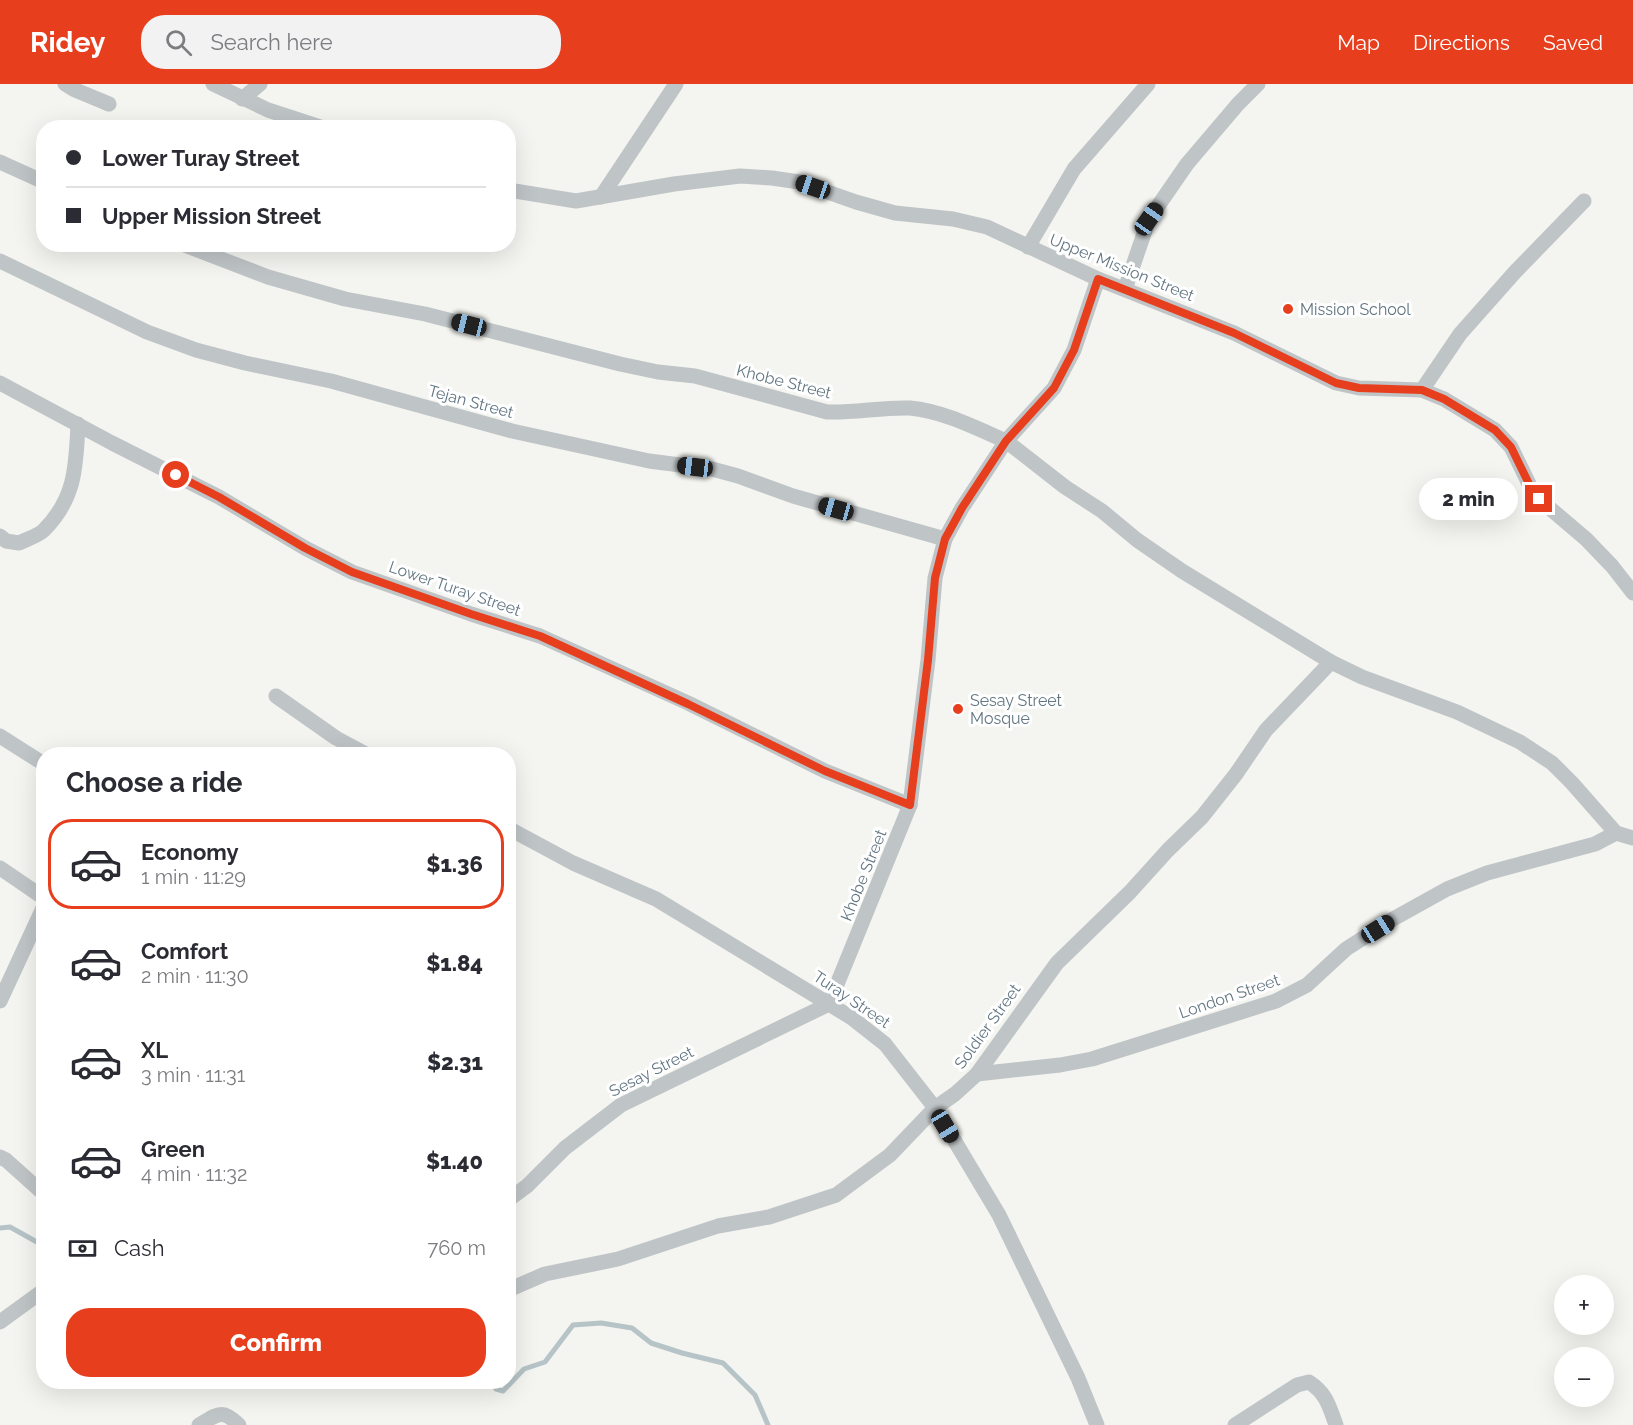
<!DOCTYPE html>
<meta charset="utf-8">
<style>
body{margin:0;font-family:Raleway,sans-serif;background:#f2f2f3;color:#2b2b33;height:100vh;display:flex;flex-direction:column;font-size:22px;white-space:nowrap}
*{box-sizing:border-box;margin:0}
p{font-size:20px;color:#7c7c81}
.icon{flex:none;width:33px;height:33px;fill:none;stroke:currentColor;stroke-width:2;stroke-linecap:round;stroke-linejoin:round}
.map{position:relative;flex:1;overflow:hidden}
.sheet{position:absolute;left:36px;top:663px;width:480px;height:642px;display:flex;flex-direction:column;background:#fff;border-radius:24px;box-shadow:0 6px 24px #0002}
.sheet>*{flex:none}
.banner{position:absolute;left:36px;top:36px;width:480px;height:132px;border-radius:24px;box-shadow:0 6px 24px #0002;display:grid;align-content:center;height:132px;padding:0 30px;background:#fff}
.buttons{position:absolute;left:1554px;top:1191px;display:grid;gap:12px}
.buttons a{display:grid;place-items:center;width:60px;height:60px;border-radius:50%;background:#fff;box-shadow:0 6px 24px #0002;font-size:30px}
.end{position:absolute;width:27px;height:27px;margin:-14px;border:8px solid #e73e1e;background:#fff;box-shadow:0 0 0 3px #fff}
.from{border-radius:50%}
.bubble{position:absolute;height:42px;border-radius:21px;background:#fff;box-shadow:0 6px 24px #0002;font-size:20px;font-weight:800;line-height:42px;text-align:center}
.car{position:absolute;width:18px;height:36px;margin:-18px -9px;border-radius:8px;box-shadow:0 0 4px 2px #0007;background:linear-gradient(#222 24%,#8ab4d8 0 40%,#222 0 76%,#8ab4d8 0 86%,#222 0)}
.banner b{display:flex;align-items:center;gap:21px;height:57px;font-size:22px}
.banner b+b{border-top:2px solid #e1e1e2}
.banner i{width:15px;height:15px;background:#2b2b33}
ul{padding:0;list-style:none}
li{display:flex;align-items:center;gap:18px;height:90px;margin:0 12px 9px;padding:0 18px;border:3px solid transparent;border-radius:24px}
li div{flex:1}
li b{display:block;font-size:22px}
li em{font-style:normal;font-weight:800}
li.selected{border-color:#e73e1e}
li>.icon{width:54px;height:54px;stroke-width:1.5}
h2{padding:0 30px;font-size:27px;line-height:72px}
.pay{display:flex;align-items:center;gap:15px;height:66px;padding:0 30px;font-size:22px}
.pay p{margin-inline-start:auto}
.primary-button{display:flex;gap:12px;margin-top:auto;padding:12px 30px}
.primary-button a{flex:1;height:69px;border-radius:24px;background:#e73e1e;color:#fff;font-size:24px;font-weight:800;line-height:69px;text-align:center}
header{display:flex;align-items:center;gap:36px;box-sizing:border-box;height:84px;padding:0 30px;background:#e73e1e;color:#fff}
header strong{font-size:28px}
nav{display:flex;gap:33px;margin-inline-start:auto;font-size:21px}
.search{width:420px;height:54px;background:#f2f2f3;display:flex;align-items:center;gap:15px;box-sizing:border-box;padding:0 21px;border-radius:24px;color:#7c7c81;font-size:22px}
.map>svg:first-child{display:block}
</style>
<header>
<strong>Ridey</strong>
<div class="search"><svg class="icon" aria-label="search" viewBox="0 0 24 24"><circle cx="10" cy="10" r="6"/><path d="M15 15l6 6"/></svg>Search here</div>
<nav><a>Map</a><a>Directions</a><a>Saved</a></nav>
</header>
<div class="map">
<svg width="1633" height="1341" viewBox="0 0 1633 1341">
<rect width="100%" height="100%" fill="#f4f4f0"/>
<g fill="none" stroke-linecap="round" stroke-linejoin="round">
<g stroke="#b6c4c7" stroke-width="5">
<polyline points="0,1144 10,1143 44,1162"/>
<polyline points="492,1298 496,1305 503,1307 524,1285 545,1278 573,1241 601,1239 632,1244 651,1259 682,1269 723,1279 755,1311 768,1341"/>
</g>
<g stroke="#bfc4c6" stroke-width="15">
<polyline points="65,0 73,5 109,20"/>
<polyline points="213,0 268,26 323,44"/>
<polyline points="242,15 260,0"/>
<polyline points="0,78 44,98"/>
<polyline points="508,106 576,117 674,100 740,92 772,94 799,98 856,118 895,129 953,135 987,143 1098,195 1234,249 1336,299 1359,304 1422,306 1444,315 1495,346 1511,363 1531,404 1539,415 1586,455 1612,482 1633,509"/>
<polyline points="601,113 676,0"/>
<path d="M182,160L268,193L345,215L425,230L620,280L658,288L695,292L827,328C855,329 882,323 910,324C943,327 976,344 1006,357L962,424L945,455L935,494L928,576L910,721L829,920L621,1021L565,1064L527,1102L508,1116"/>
<polyline points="1028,163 1074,85 1148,0"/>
<polyline points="0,177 147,248 196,266 245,279 331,297 512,347 649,377 712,385 738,392 793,412 945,455"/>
<polyline points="1098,195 1074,266 1054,304 1006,357 1065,403 1102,427 1137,456 1182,487 1331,578 1362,593 1457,628 1520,658 1552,679 1572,699 1616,749"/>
<polyline points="1125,205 1149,135 1187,80 1238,20 1258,0"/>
<polyline points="0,299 112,359 219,413 305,464 352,488 471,530 540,552 688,619 825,687 910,721"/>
<polyline points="1422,306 1460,250 1515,188 1584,117"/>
<path d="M0,452L6,457L19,459C27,455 38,452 44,446C76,414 76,381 78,340"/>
<polyline points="276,612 336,654 366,670"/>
<polyline points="0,652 44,680"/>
<polyline points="508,744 573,779 656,815 852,934 885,960 935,1024 999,1131 1078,1294 1097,1341"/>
<polyline points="0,784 44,814"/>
<polyline points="0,917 44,822"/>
<polyline points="977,990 1060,981 1092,975 1276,917 1307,901 1346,865 1393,835 1447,805 1487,789 1595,760 1616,749 1633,754"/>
<polyline points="0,1073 6,1076 44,1110"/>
<polyline points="508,1206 545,1190 618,1175 718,1142 769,1133 836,1111 890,1071 935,1024 955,1010 977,990 1057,879 1130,808 1168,766 1202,733 1236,690 1266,646 1331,578"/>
<polyline points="0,1238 44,1206"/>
<path d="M199,1341C218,1330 222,1324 239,1341"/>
<path d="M1235,1341L1297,1301L1309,1298C1327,1310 1329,1322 1336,1341"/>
</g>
</g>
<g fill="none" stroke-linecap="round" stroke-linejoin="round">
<polyline stroke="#e73e1e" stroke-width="8" points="176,391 219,413 305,464 352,488 471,530 540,552 688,620 825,687 910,721 928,576 935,494 945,455 962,424 1006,357 1054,304 1074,266 1098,195 1234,249 1336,299 1359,304 1422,306 1444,315 1495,346 1511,363 1531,404 1539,415"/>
</g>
<g fill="#e73e1e" stroke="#fff" stroke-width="2">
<circle cx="1288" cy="225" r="6"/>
<circle cx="958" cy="625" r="6"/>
</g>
<g text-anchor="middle" stroke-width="6" stroke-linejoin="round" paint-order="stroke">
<g font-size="16" fill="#627682" stroke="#fff">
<text transform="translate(1122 183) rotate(22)" y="6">Upper Mission Street</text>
<text transform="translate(784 297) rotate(14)" y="6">Khobe Street</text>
<text transform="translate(471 317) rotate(15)" y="6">Tejan Street</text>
<text transform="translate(455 504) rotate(19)" y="6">Lower Turay Street</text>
<text transform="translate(863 791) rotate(-68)" y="6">Khobe Street</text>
<text transform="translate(1229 912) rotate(-19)" y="6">London Street</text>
<text transform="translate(852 915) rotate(34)" y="6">Turay Street</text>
<text transform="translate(987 942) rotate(-54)" y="6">Soldier Street</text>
<text transform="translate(651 987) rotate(-27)" y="6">Sesay Street</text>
</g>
<g font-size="16" fill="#627682" stroke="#fff" text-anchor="start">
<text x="1300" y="231">Mission School</text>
<text x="970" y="622">Sesay Street<tspan x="970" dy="18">Mosque</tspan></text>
</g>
</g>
</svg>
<div class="buttons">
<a>+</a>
<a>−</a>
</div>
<i class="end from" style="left:176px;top:391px"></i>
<i class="end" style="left:1539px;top:415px"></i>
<div class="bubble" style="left:1419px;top:394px;width:99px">2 min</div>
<i class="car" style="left:813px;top:103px;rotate:289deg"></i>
<i class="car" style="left:1149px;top:135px;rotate:35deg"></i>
<i class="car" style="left:469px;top:241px;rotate:284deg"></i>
<i class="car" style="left:695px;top:383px;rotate:277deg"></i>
<i class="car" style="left:836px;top:425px;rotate:286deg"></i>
<i class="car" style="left:1378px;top:845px;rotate:58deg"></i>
<i class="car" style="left:945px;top:1042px;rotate:149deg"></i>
<div class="banner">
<b><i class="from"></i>Lower Turay Street</b>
<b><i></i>Upper Mission Street</b>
</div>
<section class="sheet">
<h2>Choose a ride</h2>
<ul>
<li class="selected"><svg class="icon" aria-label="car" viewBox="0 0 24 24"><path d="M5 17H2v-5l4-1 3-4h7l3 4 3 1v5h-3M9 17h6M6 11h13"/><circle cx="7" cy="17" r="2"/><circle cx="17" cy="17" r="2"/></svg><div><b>Economy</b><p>1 min · 11:29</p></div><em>$1.36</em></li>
<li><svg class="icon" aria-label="car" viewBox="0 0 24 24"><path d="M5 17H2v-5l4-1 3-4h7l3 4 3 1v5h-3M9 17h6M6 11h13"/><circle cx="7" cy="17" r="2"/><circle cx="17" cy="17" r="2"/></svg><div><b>Comfort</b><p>2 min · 11:30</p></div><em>$1.84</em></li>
<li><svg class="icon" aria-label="car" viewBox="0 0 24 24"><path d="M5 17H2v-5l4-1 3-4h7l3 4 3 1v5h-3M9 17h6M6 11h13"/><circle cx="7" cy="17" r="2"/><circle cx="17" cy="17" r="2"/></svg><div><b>XL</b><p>3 min · 11:31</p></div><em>$2.31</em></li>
<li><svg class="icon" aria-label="car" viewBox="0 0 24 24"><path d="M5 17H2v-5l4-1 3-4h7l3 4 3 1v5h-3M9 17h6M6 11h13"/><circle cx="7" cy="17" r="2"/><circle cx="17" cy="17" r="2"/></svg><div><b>Green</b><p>4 min · 11:32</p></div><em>$1.40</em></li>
</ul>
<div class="pay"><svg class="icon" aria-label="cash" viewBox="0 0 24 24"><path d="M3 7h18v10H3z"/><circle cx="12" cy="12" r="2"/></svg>Cash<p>760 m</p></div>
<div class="primary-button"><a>Confirm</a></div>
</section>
</div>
